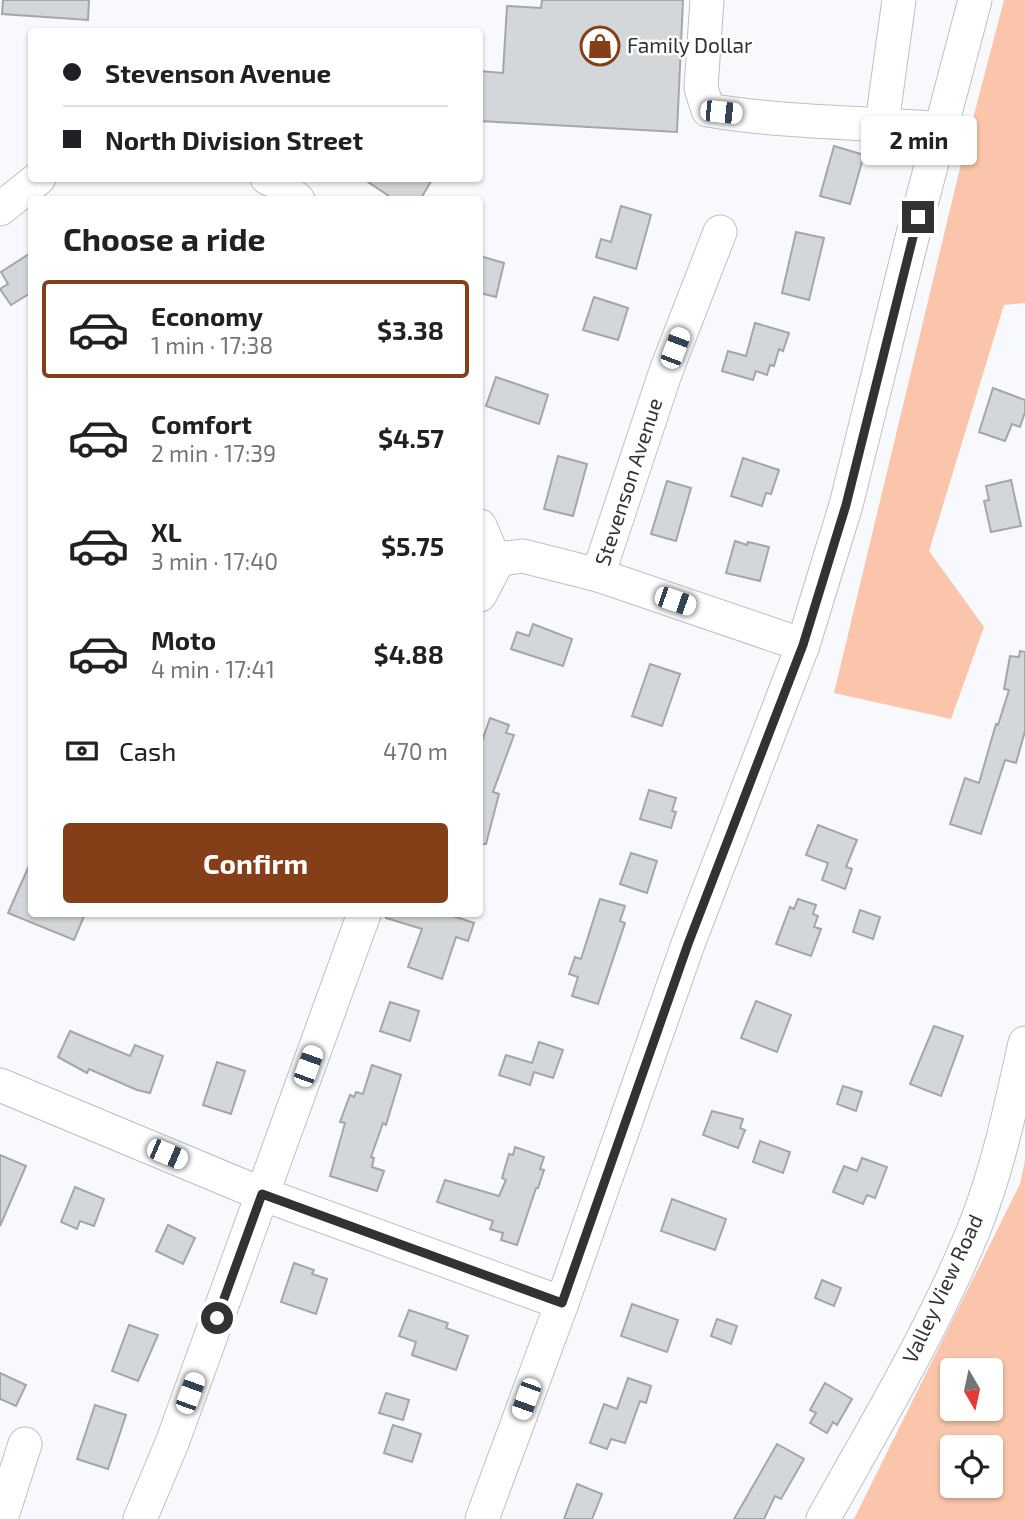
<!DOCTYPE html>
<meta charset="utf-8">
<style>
body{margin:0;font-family:"Exo 2",sans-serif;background:#f6f6f6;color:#202124;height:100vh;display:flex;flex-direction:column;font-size:26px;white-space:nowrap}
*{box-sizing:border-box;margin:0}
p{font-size:23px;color:#757577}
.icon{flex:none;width:38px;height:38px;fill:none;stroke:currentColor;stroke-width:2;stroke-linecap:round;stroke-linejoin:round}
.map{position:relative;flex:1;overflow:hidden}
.details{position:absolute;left:28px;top:196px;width:455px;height:721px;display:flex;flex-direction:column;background:#fff;border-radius:7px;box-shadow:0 2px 5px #0004}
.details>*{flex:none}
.guide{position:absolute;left:28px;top:28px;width:455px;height:154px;border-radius:7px;box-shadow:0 2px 5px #0004;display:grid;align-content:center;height:154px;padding:0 35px;background:#fff}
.needle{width:46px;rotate:171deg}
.buttons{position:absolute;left:940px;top:1358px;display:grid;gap:14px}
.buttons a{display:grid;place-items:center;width:63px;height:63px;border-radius:7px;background:#fff;box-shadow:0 2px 5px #0004;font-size:35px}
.end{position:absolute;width:32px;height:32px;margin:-16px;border:9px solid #313233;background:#fff;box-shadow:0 0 0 4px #fff}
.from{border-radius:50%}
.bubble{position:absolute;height:49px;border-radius:7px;background:#fff;box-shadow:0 2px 5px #0004;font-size:23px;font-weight:700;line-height:49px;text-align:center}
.car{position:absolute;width:21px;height:42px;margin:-21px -10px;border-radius:9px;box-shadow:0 0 5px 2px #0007;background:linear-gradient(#fff 24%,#345 0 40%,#fff 0 76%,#345 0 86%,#fff 0)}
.guide b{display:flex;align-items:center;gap:24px;height:66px;font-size:26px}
.guide b+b{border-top:2px solid #e0e0e0}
.guide i{width:18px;height:18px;background:#202124}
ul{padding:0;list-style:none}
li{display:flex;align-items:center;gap:21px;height:98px;margin:0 14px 10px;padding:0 21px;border:4px solid transparent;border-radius:7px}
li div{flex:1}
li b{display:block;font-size:26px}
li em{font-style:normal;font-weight:700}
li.active{border-color:#853f18}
li>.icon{width:63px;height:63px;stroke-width:1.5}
h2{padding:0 35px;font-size:32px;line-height:84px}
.pay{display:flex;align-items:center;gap:18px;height:77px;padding:0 35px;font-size:26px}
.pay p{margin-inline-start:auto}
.primary-button{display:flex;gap:14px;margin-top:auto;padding:14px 35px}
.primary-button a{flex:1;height:80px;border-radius:7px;background:#853f18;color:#fff;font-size:28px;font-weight:700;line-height:80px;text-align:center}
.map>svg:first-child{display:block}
</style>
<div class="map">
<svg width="1025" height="1519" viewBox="0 0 1025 1519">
<rect width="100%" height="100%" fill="#f7f9fc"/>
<g fill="#fac5ab" fill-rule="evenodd">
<polygon points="1004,0 1025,0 1025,303 1004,305 929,551 984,627 951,719 834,693 959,172"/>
<path d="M1025,1160V1519H854L1020,1184ZM952,1370H990V1409H952ZM952,1447H990V1486H952Z"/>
</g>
<g fill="#d4d7d9" stroke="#a4a6a8" stroke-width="2">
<polygon points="3,0 89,0 88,20 2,14"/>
<polygon points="542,0 683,0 677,132 480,121 480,71 503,73 507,6 541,8"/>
<polygon points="834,146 864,155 850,204 820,196"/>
<polygon points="362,178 433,178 420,200 395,200"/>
<polygon points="621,206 651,215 636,269 596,257 601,239 611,242"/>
<polygon points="796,232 824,238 809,300 782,293"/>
<polygon points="32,252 32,292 11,305 0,289 8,284 1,272"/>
<polygon points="480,256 504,263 496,297 480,293"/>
<polygon points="594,297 628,308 618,340 583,330"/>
<polygon points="755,323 789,333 783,351 779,349 774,366 770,365 767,375 756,371 753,380 722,371 728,351 746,356"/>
<polygon points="496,377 548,395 539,424 486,406"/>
<polygon points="993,388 1025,400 1025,412 1020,427 1012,424 1005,441 979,432"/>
<polygon points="558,456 587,464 573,516 544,509"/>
<polygon points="743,458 779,470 771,494 766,493 762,506 731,496"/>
<polygon points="1011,480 1021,526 991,532 984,501 989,500 986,486"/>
<polygon points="667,481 691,488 676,541 651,534"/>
<polygon points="735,541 747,545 748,542 769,547 760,581 726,573"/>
<polygon points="533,624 572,639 563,666 511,649 517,632 529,636"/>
<polygon points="1020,651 1025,652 1025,731 1016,763 1005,760 981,834 950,824 965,778 979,783 996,724 998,725 1009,690 1004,689 1010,656 1019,657"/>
<polygon points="650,664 680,674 662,726 632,716"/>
<polygon points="490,718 509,725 506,733 514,735 493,792 499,794 486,844 480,844 480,747"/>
<polygon points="649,790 676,798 672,811 676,812 671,828 640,819"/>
<polygon points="818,825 857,840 846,867 852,869 845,889 822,880 828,863 806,855"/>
<polygon points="631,853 657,861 647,893 620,884"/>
<polygon points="32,859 32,914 85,914 74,940 8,913"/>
<polygon points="600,899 625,906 620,921 625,923 598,1004 572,996 578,977 569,974 575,957 581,959"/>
<polygon points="798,899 816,905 813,914 818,916 814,927 821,929 811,956 776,944 790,907 794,909"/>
<polygon points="860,910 880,917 873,939 853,932"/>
<polygon points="386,914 447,914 474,923 468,941 456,937 442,979 408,967 422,929 386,918"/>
<polygon points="756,1001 791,1015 777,1052 741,1038"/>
<polygon points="390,1002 419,1011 410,1041 380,1031"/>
<polygon points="934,1026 963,1036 941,1096 910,1084"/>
<polygon points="70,1031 130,1056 135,1045 163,1056 150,1093 137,1090 89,1069 87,1073 58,1057"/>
<polygon points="539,1042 563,1050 553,1078 534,1072 530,1085 499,1075 506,1055 532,1063"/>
<polygon points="217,1062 245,1071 231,1114 203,1105"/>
<polygon points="372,1065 401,1075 386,1125 383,1123 371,1157 374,1158 372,1167 384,1171 377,1191 330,1176 345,1123 340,1122 350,1095 354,1097 356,1092 363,1094"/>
<polygon points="843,1086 862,1092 856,1111 837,1104"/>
<polygon points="712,1111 743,1119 740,1128 745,1130 738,1148 703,1135"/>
<polygon points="760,1141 790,1152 783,1173 753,1162"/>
<polygon points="515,1147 544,1157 540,1169 544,1170 538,1188 536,1188 517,1245 501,1240 503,1233 490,1229 493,1221 437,1202 445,1180 499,1196 506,1180 502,1178 509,1154 513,1155"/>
<polygon points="0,1155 26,1166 0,1226"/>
<polygon points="862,1158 887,1167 875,1198 867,1195 863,1204 833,1192 844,1166 857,1171"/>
<polygon points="75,1187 104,1199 94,1226 80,1221 77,1229 61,1222"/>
<polygon points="672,1199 726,1219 715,1250 661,1231"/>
<polygon points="168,1225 195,1238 183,1264 156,1251"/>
<polygon points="294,1263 314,1270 312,1274 327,1279 316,1314 281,1302"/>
<polygon points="822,1280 841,1288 834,1306 815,1298"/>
<polygon points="632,1304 678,1320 667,1352 621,1336"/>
<polygon points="409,1310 448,1323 446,1328 468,1336 456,1370 412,1355 416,1342 399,1336"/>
<polygon points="717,1319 737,1326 731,1344 711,1336"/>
<polygon points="129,1325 158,1335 138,1381 112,1371"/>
<polygon points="0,1373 26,1385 16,1406 0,1399"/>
<polygon points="628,1378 651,1386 646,1403 640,1401 625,1443 611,1439 607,1449 590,1443 604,1404 617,1409"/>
<polygon points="825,1383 852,1399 837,1425 833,1422 827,1433 810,1423 816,1413 810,1410"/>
<polygon points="386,1393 409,1400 403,1420 379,1413"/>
<polygon points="95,1405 126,1415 108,1469 77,1459"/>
<polygon points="393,1425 421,1434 412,1462 384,1453"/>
<polygon points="777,1444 804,1459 781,1499 775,1496 764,1519 734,1519"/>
<polygon points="577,1484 602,1494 592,1519 564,1519"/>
</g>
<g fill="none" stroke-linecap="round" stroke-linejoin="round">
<defs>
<g id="minor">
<path d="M707,0L701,88L708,110C785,123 864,122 942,129"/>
<polyline points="882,123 899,0"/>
<polyline points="267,178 276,182 298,200"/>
<polyline points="0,209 39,178"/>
<polyline points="480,526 496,564"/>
<polyline points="598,575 666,371 720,232"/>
<polyline points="480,595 496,564 506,558 523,556 598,575 803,645"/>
<polyline points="0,1085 262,1194 562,1303"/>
<polyline points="1,1519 25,1444"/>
<polyline points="140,1519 172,1443 364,914"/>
<polyline points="482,1519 562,1303 688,944 803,645 846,505 911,242 975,0"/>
<path d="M823,1519C876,1424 933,1330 974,1229C998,1169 1011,1106 1025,1043"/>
</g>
</defs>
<use href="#minor" stroke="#bec0c3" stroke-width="35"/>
<use href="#minor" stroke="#fff" stroke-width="33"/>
</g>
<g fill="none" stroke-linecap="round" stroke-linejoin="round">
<polyline stroke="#313233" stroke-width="9" points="217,1318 262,1194 562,1303 688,944 803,645 846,505 918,217"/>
</g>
<defs>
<symbol id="shop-ring" viewBox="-11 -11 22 22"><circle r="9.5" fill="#fff" stroke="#853f18" stroke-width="1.5"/><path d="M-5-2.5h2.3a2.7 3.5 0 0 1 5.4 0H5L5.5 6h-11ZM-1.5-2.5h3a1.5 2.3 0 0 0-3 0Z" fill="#853f18"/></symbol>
</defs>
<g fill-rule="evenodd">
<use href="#shop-ring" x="578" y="24" width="44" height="44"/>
</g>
<g text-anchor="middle" stroke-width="5" stroke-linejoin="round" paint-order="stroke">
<g font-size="21" fill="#313233" stroke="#fff" text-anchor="start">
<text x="627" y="53">Family Dollar</text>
</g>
<g font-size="21" fill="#313233" stroke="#fff">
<text transform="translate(629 482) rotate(-72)" y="7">Stevenson Avenue</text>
<text transform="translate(943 1289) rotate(-65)" y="7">Valley View Road</text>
</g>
</g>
</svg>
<div class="buttons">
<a><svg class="needle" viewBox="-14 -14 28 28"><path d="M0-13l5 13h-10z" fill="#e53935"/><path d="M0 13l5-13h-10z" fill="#757577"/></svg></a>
<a><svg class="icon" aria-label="locate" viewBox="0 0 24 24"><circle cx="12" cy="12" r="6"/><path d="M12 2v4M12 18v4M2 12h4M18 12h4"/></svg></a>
</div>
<i class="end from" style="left:217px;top:1318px"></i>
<i class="end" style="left:918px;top:217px"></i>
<div class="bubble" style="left:861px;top:116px;width:116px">2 min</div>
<i class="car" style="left:721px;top:112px;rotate:96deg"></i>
<i class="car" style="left:675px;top:348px;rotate:21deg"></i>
<i class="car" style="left:675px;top:601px;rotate:109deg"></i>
<i class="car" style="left:308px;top:1066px;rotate:20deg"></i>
<i class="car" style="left:167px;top:1154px;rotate:113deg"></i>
<i class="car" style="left:190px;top:1393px;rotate:20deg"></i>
<i class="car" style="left:526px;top:1399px;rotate:200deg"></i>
<div class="guide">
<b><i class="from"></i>Stevenson Avenue</b>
<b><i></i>North Division Street</b>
</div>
<section class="details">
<h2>Choose a ride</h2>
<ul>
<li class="active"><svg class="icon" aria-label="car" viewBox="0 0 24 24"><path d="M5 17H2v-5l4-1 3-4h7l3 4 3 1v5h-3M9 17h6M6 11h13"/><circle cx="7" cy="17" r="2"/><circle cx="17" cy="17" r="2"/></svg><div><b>Economy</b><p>1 min · 17:38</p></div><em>$3.38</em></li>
<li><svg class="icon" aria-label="car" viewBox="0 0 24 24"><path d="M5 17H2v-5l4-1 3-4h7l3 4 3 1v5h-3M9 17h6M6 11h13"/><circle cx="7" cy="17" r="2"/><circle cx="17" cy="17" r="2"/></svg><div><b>Comfort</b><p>2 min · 17:39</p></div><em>$4.57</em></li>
<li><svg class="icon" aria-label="car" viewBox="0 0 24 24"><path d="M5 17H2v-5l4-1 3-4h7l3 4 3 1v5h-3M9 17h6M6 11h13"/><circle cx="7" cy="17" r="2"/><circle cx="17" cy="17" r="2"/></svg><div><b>XL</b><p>3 min · 17:40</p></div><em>$5.75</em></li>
<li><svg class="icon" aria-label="car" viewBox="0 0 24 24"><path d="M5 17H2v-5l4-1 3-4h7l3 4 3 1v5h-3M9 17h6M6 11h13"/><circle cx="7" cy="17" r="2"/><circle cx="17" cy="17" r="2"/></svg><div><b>Moto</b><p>4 min · 17:41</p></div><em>$4.88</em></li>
</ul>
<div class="pay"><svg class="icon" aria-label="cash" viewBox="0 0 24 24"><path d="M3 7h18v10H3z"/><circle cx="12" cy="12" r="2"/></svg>Cash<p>470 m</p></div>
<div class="primary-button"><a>Confirm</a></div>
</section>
</div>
